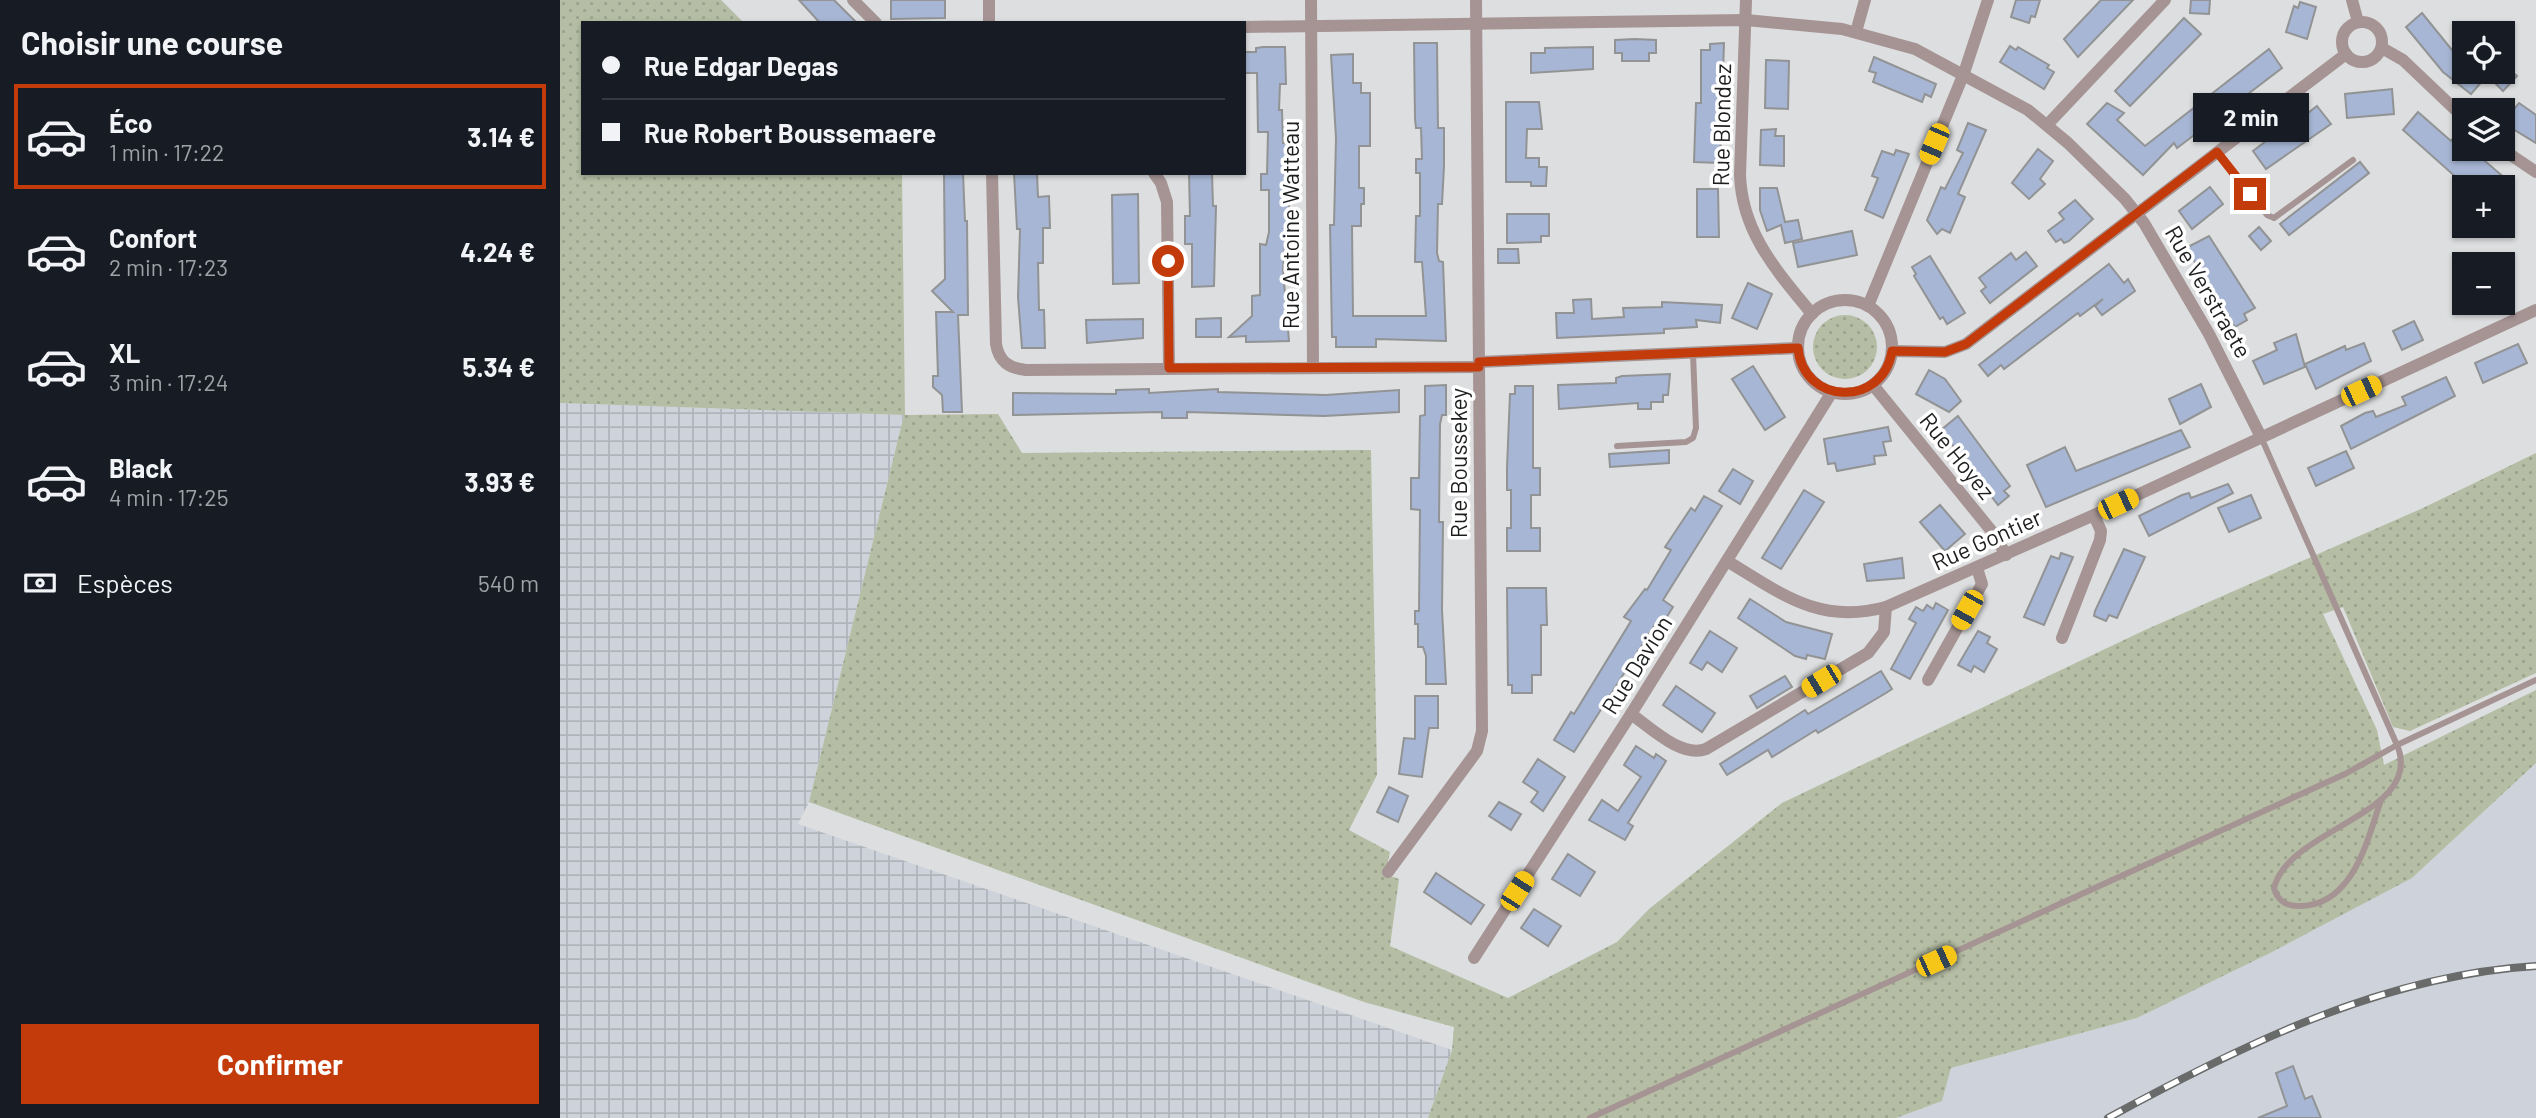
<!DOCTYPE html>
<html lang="fr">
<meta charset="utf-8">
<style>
body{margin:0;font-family:Barlow,sans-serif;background:#242831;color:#f1f3f6;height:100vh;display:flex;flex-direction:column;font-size:26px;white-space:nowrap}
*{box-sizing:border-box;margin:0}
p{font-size:23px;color:#9ea1a6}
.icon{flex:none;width:38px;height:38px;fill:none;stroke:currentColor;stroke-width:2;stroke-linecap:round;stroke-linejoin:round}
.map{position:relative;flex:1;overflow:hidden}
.details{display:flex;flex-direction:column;background:#171b24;width:560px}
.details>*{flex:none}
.guide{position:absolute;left:21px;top:21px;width:665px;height:154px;border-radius:0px;box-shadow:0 2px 5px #0004;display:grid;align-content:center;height:154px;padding:0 21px;background:#171b24}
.controls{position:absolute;left:1892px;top:21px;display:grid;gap:14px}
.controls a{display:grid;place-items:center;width:63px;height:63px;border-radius:0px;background:#171b24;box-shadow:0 2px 5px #0004;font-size:35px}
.end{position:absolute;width:32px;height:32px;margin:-16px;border:9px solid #c33b0a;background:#fff;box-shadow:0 0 0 4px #fff}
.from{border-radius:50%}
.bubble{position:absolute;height:49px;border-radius:0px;background:#171b24;box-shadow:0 2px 5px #0004;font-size:23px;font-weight:700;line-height:49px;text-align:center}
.car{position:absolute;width:21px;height:42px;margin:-21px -10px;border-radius:9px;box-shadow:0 0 5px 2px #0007;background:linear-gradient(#f5c518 24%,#345 0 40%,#f5c518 0 76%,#345 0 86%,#f5c518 0)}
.guide b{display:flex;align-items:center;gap:24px;height:66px;font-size:26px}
.guide b+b{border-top:2px solid #363941}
.guide i{width:18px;height:18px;background:#f1f3f6}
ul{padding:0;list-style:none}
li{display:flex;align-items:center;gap:21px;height:105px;margin:0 14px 10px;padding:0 7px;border:4px solid transparent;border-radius:0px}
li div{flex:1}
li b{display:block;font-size:26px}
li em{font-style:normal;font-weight:700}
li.current{border-color:#c33b0a}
li>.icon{width:63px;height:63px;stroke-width:1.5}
h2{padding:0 21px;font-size:32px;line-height:84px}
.pay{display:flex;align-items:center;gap:18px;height:77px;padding:0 21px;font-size:26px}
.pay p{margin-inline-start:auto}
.button{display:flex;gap:14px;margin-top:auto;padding:14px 21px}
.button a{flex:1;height:80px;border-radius:0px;background:#c33b0a;color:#fff;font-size:28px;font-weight:700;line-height:80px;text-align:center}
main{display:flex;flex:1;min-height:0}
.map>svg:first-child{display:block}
</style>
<main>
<section class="details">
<h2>Choisir une course</h2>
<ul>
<li class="current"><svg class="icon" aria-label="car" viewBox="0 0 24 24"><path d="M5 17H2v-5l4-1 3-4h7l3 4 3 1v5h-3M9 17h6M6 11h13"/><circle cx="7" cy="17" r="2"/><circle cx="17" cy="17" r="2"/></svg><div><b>Éco</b><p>1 min · 17:22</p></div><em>3.14 €</em></li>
<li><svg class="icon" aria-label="car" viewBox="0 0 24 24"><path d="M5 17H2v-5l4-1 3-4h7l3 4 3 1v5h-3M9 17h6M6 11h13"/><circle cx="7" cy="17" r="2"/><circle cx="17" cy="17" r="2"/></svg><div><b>Confort</b><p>2 min · 17:23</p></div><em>4.24 €</em></li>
<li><svg class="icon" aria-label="car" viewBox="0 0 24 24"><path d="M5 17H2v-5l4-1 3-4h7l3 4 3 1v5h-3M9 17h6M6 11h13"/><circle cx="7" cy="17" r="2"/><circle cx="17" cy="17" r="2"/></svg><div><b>XL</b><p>3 min · 17:24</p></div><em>5.34 €</em></li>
<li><svg class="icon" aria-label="car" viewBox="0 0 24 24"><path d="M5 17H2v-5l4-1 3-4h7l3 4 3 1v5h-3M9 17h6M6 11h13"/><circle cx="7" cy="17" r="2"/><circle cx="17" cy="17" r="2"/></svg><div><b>Black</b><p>4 min · 17:25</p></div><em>3.93 €</em></li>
</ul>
<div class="pay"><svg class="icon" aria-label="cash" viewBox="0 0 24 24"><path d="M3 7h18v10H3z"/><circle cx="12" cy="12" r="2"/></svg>Espèces<p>540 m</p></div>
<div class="button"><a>Confirmer</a></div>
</section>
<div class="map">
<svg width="1976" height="1118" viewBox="0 0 1976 1118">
<defs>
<pattern id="industrial-grid" width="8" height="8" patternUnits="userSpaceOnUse" patternTransform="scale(1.75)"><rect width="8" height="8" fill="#ced3db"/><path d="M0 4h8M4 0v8" fill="none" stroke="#b0b5bc"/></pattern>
<pattern id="grass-dots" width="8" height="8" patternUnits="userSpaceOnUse" patternTransform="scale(1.75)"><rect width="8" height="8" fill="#b5bda4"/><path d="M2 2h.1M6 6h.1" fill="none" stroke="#9ba28d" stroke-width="1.8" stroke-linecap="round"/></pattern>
</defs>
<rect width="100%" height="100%" fill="#dddedf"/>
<polygon fill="url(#industrial-grid)" points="0,403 344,415 249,802 238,824 892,1050 868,1118 0,1118"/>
<polygon fill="#ced3db" points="1976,763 1976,1118 1336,1118 1382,1101 1391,1068 1577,1018 1852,878"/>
<g fill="url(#grass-dots)">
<polygon points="0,0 161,0 184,23 23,23 23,173 342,173 345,415 438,414 462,453 811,450 817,775 789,830 830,852 825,874 839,879 830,946 948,998 1057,942 1089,909 1222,803 1585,630 1863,508 1976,453 1976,673 1850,731 1833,727 1783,607 1763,614 1817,730 1824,765 1976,690 1976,763 1852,878 1710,953 1577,1018 1391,1068 1382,1101 1336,1118 868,1118 892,1050 894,1027 804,1002 249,802 344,415 0,403"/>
<circle cx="1285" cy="347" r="32"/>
</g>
<g fill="#a7b6d4" stroke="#929394" stroke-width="2">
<polygon points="239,0 274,0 297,23 260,23"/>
<polygon points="331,0 385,0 385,18 331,19"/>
<polygon points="1456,0 1480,0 1475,17 1471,16 1469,23 1451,17"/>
<polygon points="1541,0 1573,0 1518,57 1504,39"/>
<polygon points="1631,0 1650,0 1649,14 1630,13"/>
<polygon points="1740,2 1756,7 1747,39 1726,32 1734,6 1738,8"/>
<polygon points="1862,13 1896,55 1904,46 1904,72 1930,72 1911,94 1883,72 1846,27"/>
<polygon points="1624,18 1641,34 1570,106 1555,91"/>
<polygon points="1075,39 1096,40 1096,53 1089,53 1089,61 1062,61 1062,53 1055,53 1055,40"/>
<polygon points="854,43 877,43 878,128 884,128 884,166 882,204 878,204 877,253 879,261 883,262 886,341 816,339 816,347 776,347 776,337 772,337 770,225 774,225 776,138 771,55 793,54 793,83 801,83 801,93 810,93 810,146 799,146 799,188 804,188 804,204 801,204 801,226 792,226 793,316 866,316 862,262 855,262 856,216 860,216 860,173 856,173 856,159 862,159 861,128 856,128 855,119"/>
<polygon points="1164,43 1160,163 1134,162 1136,103 1141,103 1141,50 1150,50 1150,44"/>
<polygon points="1450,46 1456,50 1458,47 1489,65 1487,68 1494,72 1484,89 1440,62"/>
<polygon points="703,47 725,47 726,84 720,84 719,110 722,110 723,143 729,143 729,244 725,244 723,270 729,341 686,342 686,336 669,337 692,316 692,296 700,295 700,244 706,245 709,232 709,190 701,190 701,174 707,174 708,132 698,132 697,73 684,73 684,52 696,52 696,48"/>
<polygon points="1033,47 1033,69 971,73 971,53 985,53 985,48"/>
<polygon points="1709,49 1722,68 1625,142 1617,148 1614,143 1583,175 1527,124 1547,103 1564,113 1557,120 1585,146"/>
<polygon points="1314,57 1376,84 1371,97 1365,94 1362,102 1313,82 1316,73 1309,71"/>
<polygon points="1206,60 1229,61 1228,109 1205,108"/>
<polygon points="1947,67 1957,76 1943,91 1933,81"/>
<polygon points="1832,89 1834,114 1787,118 1785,94"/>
<polygon points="946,102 979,102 982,129 967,129 966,158 979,158 979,167 987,167 986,186 971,186 971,182 946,182"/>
<polygon points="1959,103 1976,115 1976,143 1943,123"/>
<polygon points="1757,106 1771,124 1706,169 1693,151 1714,135 1716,138"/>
<polygon points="1858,112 1891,141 1893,138 1899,143 1902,140 1904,149 1911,149 1946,179 1939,187 1907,187 1843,130"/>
<polygon points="1408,123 1426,130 1398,194 1405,197 1390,233 1382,229 1377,234 1367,220 1381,187 1385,189 1403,153 1397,150"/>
<polygon points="1216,129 1215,136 1224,136 1224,166 1200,165 1201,130"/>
<polygon points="1478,149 1493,161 1480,179 1485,184 1469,199 1452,183"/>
<polygon points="1336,150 1349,154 1323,218 1305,210 1318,178 1312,176 1322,151 1334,155"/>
<polygon points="1800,162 1809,173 1729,235 1720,224"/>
<polygon points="384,173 403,173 405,221 407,221 408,315 398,315 402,412 383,412 382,395 373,387 373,376 378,376 376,312 393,312 372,291 385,279"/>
<polygon points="454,173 477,173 478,197 489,196 490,228 483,228 483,263 478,263 479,310 484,310 485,348 462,348 458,297 460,229 457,229"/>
<polygon points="629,173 652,173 653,206 656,206 654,286 632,287 632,244 625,244 625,216 630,216"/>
<polygon points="1650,187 1663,204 1632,229 1619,211"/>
<polygon points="1200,188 1217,188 1225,222 1238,220 1242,239 1225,243 1221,225 1207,231 1200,210"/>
<polygon points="1137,189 1158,189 1159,237 1137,237"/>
<polygon points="578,194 579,283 553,284 552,195"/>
<polygon points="1515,200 1533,219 1509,241 1504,243 1501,239 1496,242 1488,231 1504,219 1499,213"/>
<polygon points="947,214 989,214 989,236 981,236 981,242 947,243"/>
<polygon points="1699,227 1711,241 1701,250 1689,236"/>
<polygon points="1292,231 1297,255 1238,267 1233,243"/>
<polygon points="1649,236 1695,308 1684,314 1687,320 1675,327 1626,248"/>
<polygon points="938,249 958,249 959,263 938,263"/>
<polygon points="1466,252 1477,266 1430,303 1421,291 1426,287 1419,278 1451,253 1456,260"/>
<polygon points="1370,256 1405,313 1387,324 1383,317 1380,319 1354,276 1356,274 1352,267"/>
<polygon points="1549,264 1564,283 1568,279 1575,291 1542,315 1535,306 1543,299 1520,316 1518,313 1444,369 1441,365 1428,376 1419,365"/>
<polygon points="1188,283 1212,294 1197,329 1172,318"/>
<polygon points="1031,299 1032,319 1064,317 1063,308 1102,307 1102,302 1162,305 1160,323 1136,320 1137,327 1104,329 1104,333 997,338 996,313 1014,313 1013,300"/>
<polygon points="661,318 661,337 636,337 636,319"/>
<polygon points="583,319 583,338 527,343 526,320"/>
<polygon points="1854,321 1863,340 1842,350 1833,331"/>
<polygon points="1736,334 1745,367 1704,384 1693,361 1717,350 1714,343"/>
<polygon points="1804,343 1811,361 1756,389 1745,364 1785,346 1786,350"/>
<polygon points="1958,344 1967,363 1923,383 1915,363"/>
<polygon points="1193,366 1225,417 1205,430 1172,379"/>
<polygon points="1369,370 1385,379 1401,401 1389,412 1356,394"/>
<polygon points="1110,374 1108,395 1103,395 1103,402 1091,402 1091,409 1078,409 1078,403 999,409 998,385 1056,383 1056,378 1062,376"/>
<polygon points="1886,377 1895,396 1791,449 1781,426 1805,413 1813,411 1816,417 1846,405 1842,397"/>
<polygon points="1641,384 1651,407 1620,424 1609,399"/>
<polygon points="886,385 886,415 882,415 880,424 879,522 883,522 882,610 886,684 866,684 866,656 863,647 858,647 858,624 855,624 855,611 859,611 860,510 851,509 851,478 859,478 860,416 865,415 865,386"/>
<polygon points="955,386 973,386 973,468 980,468 980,495 971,495 971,528 980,528 980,551 947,551 947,528 951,528 951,490 947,490 947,468 950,394 955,394"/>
<polygon points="589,389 589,393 658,389 658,392 766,395 839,390 839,412 764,416 627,412 627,418 602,418 602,412 453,415 453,393 556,394 556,390"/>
<polygon points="1398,416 1450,486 1444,491 1449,496 1438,505 1381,430"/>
<polygon points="1328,427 1331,441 1323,442 1326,455 1314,456 1315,464 1277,471 1275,463 1268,464 1264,439"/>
<polygon points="1621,430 1630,447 1486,507 1467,465 1505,447 1516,471"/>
<polygon points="1109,450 1109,463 1050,467 1049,454"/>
<polygon points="1786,451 1794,468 1756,486 1748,468"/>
<polygon points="1173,469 1193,481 1180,504 1159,491"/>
<polygon points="1668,484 1673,493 1589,536 1579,516 1622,495 1629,493 1631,498"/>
<polygon points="1244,490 1264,502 1221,569 1202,558"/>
<polygon points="1691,495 1701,518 1669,532 1658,508"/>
<polygon points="1144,496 1162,506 1103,600 1113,607 1101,626 1096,623 1014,752 994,740 1011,712 1014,714 1071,621 1064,617 1085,589 1087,590 1111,550 1105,547 1131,508 1135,511"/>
<polygon points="1380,505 1405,534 1385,551 1360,522"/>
<polygon points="1564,549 1585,557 1557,618 1549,615 1546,621 1534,616 1535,611"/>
<polygon points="1501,553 1513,557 1484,625 1464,617 1491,556 1499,559"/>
<polygon points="1342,558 1344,578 1307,581 1304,564"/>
<polygon points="947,588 986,588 987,625 981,625 981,675 972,675 972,693 952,693 952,685 948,685"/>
<polygon points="1190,599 1226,622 1272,634 1265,659 1247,655 1246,659 1235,656 1178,618"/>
<polygon points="1376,603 1388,610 1350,679 1331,669 1356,623 1349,619 1356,607 1363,611 1367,605 1373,609"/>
<polygon points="1150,631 1177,648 1162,672 1147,662 1142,670 1130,663"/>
<polygon points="1418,631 1430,637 1427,643 1437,649 1424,672 1414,666 1411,672 1398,665"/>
<polygon points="1321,671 1332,689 1326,693 1258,733 1256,730 1212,757 1208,750 1167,775 1160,764 1245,710 1248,714"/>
<polygon points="1225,676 1232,687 1197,708 1190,696"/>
<polygon points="1116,686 1155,713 1142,732 1103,705"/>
<polygon points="855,696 878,696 878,728 869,728 862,777 839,774 844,738 855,739"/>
<polygon points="1076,746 1094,758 1096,754 1106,761 1068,823 1073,826 1065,840 1029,820 1042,800 1058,811 1081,777 1064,765"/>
<polygon points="978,759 1005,777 983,811 971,802 978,792 963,782"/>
<polygon points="829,787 848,796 838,822 817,812"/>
<polygon points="939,802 961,814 951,830 929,816"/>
<polygon points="1008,854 1035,872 1020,896 992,879"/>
<polygon points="876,873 924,905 911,924 864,892"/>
<polygon points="974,909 1001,926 988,946 961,928"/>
<polygon points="1733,1066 1745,1099 1752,1096 1761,1118 1698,1118 1727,1106 1716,1073"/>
</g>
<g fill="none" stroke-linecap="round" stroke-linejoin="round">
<g stroke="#a59493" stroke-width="6">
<polyline points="1657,152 1707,215 1714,218 1793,160"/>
<path d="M1701,437L1837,745C1866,814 1728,828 1714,888C1717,900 1726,906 1738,906C1792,907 1807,842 1820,803"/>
<polyline points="1057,446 1126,442 1133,438 1136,428 1133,354"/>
<polyline points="1030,1118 1785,774 1837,745 1976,680"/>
</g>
<g stroke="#a59493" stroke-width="12">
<polyline points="293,0 316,23"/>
<polyline points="429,0 429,23"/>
<polyline points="751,0 753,367"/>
<path d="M1186,0L1180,175C1182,233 1217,271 1252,314"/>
<polyline points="1792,0 1798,22"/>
<circle cx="1802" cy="42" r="20"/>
<polyline points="684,27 1186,20 1282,29 1355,49 1468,110 1508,143 1565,199 1584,223 1649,334 1701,437"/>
<polyline points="1296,32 1305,0"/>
<polyline points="1822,48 1843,60 1904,118"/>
<polyline points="1487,125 1605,0"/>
<polyline points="1942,149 1976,172"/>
<path d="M432,173L436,344C439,362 449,368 466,370L919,367"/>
<polyline points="594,173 601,183 607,202 609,368"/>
<circle cx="1285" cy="347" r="47"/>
<polyline points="1308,306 1404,73 1428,0"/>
<polyline points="1332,351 1385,352 1406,344 1786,54"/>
<polyline points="919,362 1238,348"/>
<polyline points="1313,385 1434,534 1446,555"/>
<path d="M1167,561C1222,594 1259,625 1326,607L1534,515L1976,310"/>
<polyline points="1502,638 1540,540 1541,531 1534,515"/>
<polyline points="1368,680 1422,584 1417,568"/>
<path d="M1071,714C1091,728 1121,758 1146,749L1308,653L1324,632L1326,607"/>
<polyline points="828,872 917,751 922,731 916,0"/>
<polyline points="914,958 1071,714 1272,392"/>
</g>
<defs>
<path id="rail" d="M1548,1118C1680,1046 1823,975 1976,966"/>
</defs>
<use href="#rail" stroke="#696a6a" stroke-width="8"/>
<use href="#rail" stroke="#fff" stroke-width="5" stroke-dasharray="16" stroke-linecap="butt"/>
</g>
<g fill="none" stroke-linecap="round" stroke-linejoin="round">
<path stroke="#c33b0a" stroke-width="9" d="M608,261L609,368L919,367V362L1238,348C1243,405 1323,408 1332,351L1385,352L1406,344L1657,152L1690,194"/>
</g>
<g text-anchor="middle" stroke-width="7" stroke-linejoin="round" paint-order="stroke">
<g font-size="23" fill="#1c1d1d" stroke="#fff">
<text transform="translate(1162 125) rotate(-89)" y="8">Rue Blondez</text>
<text transform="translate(731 225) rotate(-90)" y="8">Rue Antoine Watteau</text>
<text transform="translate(1648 292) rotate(60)" y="8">Rue Verstraete</text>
<text transform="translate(1397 456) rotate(51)" y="8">Rue Hoyez</text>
<text transform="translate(899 463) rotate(-90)" y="8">Rue Boussekey</text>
<text transform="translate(1427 540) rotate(-24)" y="8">Rue Gontier</text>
<text transform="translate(1077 665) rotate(-58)" y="8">Rue Davion</text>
</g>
</g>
</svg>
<div class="controls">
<a><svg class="icon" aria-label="locate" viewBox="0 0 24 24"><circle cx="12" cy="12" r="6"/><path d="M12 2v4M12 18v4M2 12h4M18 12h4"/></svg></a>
<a><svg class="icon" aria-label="layers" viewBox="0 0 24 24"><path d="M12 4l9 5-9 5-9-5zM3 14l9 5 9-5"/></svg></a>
<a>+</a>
<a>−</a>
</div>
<i class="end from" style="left:608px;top:261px"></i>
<i class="end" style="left:1690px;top:194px"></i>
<div class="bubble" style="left:1633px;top:93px;width:116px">2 min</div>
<i class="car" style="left:1374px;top:144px;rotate:203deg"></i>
<i class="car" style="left:1801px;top:391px;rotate:65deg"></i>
<i class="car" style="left:1558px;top:504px;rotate:65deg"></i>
<i class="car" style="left:1407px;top:610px;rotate:209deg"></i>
<i class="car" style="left:1261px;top:681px;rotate:239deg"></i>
<i class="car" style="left:957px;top:891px;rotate:33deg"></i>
<i class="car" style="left:1376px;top:961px;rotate:65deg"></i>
<div class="guide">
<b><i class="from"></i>Rue Edgar Degas</b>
<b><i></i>Rue Robert Boussemaere</b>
</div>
</div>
</main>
